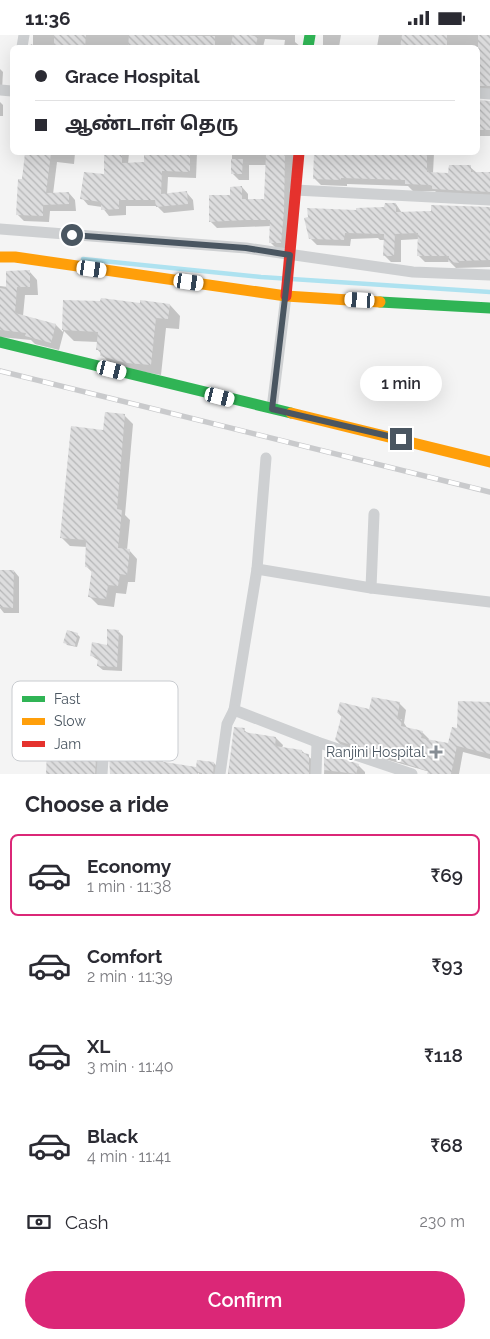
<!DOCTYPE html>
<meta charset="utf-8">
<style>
body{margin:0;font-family:Raleway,"Noto Sans Tamil",sans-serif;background:#f2f2f3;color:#2b2b33;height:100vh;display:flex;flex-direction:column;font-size:19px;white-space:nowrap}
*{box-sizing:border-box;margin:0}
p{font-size:16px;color:#7c7c81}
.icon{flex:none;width:28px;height:28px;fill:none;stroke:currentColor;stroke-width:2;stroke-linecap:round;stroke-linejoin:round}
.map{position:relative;height:739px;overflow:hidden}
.panel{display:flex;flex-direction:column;background:#fff;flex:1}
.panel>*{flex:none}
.banner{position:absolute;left:10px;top:10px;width:470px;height:110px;border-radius:8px;box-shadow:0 5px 20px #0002;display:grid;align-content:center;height:110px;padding:0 25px;background:#fff}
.end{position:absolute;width:22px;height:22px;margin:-11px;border:6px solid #4a5661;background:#fff;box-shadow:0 0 0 2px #fff}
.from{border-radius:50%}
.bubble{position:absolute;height:35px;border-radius:18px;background:#fff;box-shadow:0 5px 20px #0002;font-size:16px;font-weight:600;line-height:35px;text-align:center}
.car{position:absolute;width:15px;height:30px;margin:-15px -8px;border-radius:6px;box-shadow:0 0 4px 1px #0007;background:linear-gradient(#fff 24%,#345 0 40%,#fff 0 76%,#345 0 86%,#fff 0)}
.banner b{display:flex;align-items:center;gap:18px;height:48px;font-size:19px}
.banner b+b{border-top:1px solid #e1e1e2}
.banner i{width:12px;height:12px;background:#2b2b33}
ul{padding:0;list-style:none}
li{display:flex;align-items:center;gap:15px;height:82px;margin:0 10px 8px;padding:0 15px;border:2px solid transparent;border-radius:8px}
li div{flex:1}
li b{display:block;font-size:19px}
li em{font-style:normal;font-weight:600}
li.on{border-color:#db2777}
li>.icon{width:45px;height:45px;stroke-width:1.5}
h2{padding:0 25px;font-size:22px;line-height:60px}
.pay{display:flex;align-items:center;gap:12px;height:55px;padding:0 25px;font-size:19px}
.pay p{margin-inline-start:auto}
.cta{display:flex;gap:10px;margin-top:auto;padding:10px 25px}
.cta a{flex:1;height:58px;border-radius:30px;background:#db2777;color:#fff;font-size:20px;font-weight:600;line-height:58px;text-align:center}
.status{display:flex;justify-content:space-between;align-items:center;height:35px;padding:0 25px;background:#fff;direction:ltr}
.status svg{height:14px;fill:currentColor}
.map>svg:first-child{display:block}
</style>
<div class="status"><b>11:36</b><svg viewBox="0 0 49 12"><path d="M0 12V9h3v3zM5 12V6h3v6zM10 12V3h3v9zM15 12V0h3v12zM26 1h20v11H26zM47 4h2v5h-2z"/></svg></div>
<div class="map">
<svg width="490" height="739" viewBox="0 0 490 739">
<defs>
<pattern id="building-back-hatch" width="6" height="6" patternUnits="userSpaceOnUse" patternTransform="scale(1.25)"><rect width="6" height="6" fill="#ddddde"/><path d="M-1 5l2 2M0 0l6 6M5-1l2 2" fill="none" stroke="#b5b6b7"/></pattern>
</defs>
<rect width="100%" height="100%" fill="#f4f4f4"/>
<g fill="#0003">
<polygon points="33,0 295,0 295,7 301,12 284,12 285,5 265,4 263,12 30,12 31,9 33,10"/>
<polygon points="323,0 341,0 339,12 323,12"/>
<polygon points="379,0 490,0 490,58 478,63 478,12 377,12"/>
<polygon points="0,34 3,37 2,54 0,54"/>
<polygon points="0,67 3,70 3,81 0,81"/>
<rect x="478" y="67" width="12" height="34"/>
<polygon points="26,118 129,118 128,129 156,126 156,118 197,118 196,143 168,142 167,160 187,158 193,165 194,175 164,178 157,171 126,171 126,180 109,181 102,172 88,170 82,163 105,141 106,119 75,118 74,129 57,127 53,159 69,158 75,165 76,176 50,176 49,187 24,186 17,179"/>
<polygon points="232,118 294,118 287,214 277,214 270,207 271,191 217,193 210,186 242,152 248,159 248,165 265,165 266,130 249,130 249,145 239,145 232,138"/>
<polygon points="315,118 434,118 433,138 450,139 470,132 477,138 490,138 490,163 440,161 435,156 413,156 408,151 347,149 347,151 321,150 315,144"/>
<polygon points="396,169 402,178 490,174 490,232 456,233 450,227 425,227 418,220 419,204 401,205 401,227 391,227 384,220 385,205 380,205 378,203 351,204 350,211 317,210 310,203 357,176 386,173"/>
<polygon points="29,236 37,245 38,260 25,260 23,281 56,290 63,297 64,266 170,270 180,281 179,294 166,293 161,340 112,331 97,314 98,307 74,306 64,296 59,315 35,309 31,305 0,302 0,251 8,252"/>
<polygon points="124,380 133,389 125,480 130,485 127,515 129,515 137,524 135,547 128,547 126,559 116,558 114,572 98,570 90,562 92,537 87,532 87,512 70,511 61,502 105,396"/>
<polygon points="0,536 14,536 19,542 19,578 4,578 0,573"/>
<polygon points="118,596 123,601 122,636 103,635 98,631 99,626 91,620 108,611"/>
<polygon points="77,599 80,602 77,612 67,610 65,607"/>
<polygon points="399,668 406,675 404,688 408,694 422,697 429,704 429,706 449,710 458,695 490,668 490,732 490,724 463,717 459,739 437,739 343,712 336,705 342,682 338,678 369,675"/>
<polygon points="235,694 244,695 249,699 276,703 283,710 282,713 302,716 316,728 315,739 228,739"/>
<polygon points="97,705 104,712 102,739 47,739 48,723 39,723 32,716"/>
<polygon points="157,719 164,728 187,739 111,739 129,723"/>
<polygon points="325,723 358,730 365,737 365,739 324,739"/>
<polygon points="214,728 221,736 220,739 199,739 197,736"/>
</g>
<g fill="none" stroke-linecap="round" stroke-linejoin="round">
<polyline stroke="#aee2f0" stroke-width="4.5" points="83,224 261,242 490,257"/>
</g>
<g fill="url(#building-back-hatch)">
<polygon points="54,0 86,0 85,12 54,12"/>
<polygon points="129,0 215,1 215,12 128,12"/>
<polygon points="233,0 250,0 258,2 255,12 240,12 231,10"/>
<polygon points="402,0 447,0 447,12 400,12"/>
<rect x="478" y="0" width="12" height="51"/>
<polygon points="478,65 490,66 490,95 478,95"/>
<polygon points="25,118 51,118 46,158 69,157 69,169 43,170 43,181 16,180 18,144 22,144"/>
<polygon points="104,118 122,118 122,128 144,127 144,118 190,118 190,137 162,136 161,159 187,156 188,169 156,172 155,165 119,165 119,174 101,175 101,167 80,164 84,137 104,139"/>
<polygon points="266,118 285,118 284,176 281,208 269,208 270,185 245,185 209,187 209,160 230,160 230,152 242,151 242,164 264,164"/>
<polygon points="314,118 416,118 416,119 427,120 427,137 448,138 449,130 471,130 471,137 490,137 490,157 432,154 432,151 430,150 405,149 405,145 341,143 341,145 313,144"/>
<polygon points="231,124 243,124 242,139 231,139"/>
<polygon points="385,168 396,168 396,177 431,176 431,170 490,172 490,225 460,226 460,228 448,227 449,221 417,221 418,198 395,199 394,221 383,221 384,199 345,198 344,205 309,204 304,183 308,182 307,173 356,175 356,173 384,172"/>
<polygon points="30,235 30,252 17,252 15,278 56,289 51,308 25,301 26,298 0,295 0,253 6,254 6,236"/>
<polygon points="101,263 140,268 140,265 170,269 168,284 156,283 151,330 126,328 100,321 101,315 96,315 98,297 62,295 63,265 100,266"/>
<polygon points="105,377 125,379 117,474 122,475 118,513 130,514 127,540 120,539 118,551 108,550 106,564 88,562 92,533 85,532 86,505 60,503 71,391 103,395"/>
<polygon points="0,535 14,535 13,573 0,572"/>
<polygon points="107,594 119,595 117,632 97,631 98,622 90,621 92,607 107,610"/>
<polygon points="67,595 78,598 75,611 63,608"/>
<polygon points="372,662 400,667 397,684 402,684 401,691 423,696 421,703 448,708 452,692 457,693 458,666 490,667 490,719 457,711 451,739 427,739 428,736 397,726 397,724 335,705 342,679 337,678 340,667 369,674"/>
<polygon points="234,692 245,693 244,697 276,702 275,711 302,715 302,718 309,719 309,739 228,739"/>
<polygon points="52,699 97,704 95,719 98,719 96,724 95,739 46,739 47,716 31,716 31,703 51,704"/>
<polygon points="129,715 158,718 158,726 196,732 197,725 214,727 213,739 202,739 202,738 198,737 198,739 110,739 109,720 128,722"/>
<polygon points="331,720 359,729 356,739 324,735 324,722 330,723"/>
</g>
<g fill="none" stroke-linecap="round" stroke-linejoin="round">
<g stroke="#ced0d2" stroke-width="11">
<polyline points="22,12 24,0"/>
<polyline points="0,55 12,56"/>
<polyline points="478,58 490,59"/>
<polyline points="295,155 490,165"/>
<polyline points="0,194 246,213 413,237 490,240"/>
<polyline points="272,373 286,261"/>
<polyline points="266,423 257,534 234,675 317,707 412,739"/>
<polyline points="374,479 371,553 490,567"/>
<polyline points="257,534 371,553"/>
<polyline points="102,739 103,724"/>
<polyline points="220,739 227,689 234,675"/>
<polyline points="316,739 317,707"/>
</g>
<g stroke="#30b455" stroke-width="11">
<polyline points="308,12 310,0"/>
<polyline points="380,267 490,273"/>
<polyline points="0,307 291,378"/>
</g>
<g stroke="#ff9f0a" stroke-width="11">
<polyline points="0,222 15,222 286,261 380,267"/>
<polyline points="291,378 490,427"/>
</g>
<polyline stroke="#e5322d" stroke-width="11" points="286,261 299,118"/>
<defs>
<polyline id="rail" points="0,336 490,457"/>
</defs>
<use href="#rail" stroke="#c9cacc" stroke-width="5.5"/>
<use href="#rail" stroke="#fff" stroke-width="4" stroke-dasharray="11" stroke-linecap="butt"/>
</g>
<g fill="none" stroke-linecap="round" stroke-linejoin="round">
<polyline stroke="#4a5661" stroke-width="6" points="72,200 246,213 290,220 272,374 401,404"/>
</g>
<path fill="#868d94" stroke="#fff" stroke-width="2" d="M433.5 709.5h5v5h5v5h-5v5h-5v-5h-5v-5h5z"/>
<g text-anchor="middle" stroke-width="4" stroke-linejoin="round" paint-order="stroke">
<g font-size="14" fill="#4a5661" stroke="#fff" text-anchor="end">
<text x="425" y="722">Ranjini Hospital</text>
</g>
</g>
<rect x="12" y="646" width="166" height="80" rx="8" fill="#fff" stroke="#c9ccd0" stroke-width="1"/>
<rect x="22" y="661" width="23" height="6" fill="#30b455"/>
<rect x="22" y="683" width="23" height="7" fill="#ff9f0a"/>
<rect x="22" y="706" width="23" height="6" fill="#e5322d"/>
<g font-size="14" fill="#4a5661">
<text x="54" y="669">Fast</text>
<text x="54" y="691">Slow</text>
<text x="54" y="714">Jam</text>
</g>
</svg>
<i class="end from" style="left:72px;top:200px"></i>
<i class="end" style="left:401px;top:404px"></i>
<div class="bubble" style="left:360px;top:331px;width:82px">1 min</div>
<i class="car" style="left:92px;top:234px;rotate:98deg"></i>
<i class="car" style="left:189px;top:247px;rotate:98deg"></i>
<i class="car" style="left:360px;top:265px;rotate:273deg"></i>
<i class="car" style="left:112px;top:335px;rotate:104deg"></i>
<i class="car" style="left:220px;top:362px;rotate:104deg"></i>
<div class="banner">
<b><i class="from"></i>Grace Hospital</b>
<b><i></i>ஆண்டாள் தெரு</b>
</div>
</div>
<section class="panel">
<h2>Choose a ride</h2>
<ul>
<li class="on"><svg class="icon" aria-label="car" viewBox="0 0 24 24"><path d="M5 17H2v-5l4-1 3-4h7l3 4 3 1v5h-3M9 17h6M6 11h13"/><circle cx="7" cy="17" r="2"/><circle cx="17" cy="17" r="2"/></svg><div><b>Economy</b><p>1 min · 11:38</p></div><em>₹69</em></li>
<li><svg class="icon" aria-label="car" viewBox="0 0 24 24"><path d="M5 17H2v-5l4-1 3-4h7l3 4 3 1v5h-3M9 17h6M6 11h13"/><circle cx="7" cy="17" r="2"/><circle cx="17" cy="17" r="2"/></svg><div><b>Comfort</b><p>2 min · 11:39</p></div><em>₹93</em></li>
<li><svg class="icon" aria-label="car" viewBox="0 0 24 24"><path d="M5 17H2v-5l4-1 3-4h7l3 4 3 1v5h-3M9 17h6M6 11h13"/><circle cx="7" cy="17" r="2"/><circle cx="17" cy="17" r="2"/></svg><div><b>XL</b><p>3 min · 11:40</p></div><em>₹118</em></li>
<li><svg class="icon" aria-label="car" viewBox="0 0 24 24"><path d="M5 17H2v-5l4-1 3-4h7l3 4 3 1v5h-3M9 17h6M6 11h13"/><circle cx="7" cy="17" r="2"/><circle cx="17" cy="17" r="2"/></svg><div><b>Black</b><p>4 min · 11:41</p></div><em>₹68</em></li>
</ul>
<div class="pay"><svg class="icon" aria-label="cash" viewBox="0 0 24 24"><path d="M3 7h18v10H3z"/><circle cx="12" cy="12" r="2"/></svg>Cash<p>230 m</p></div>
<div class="cta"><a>Confirm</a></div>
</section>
